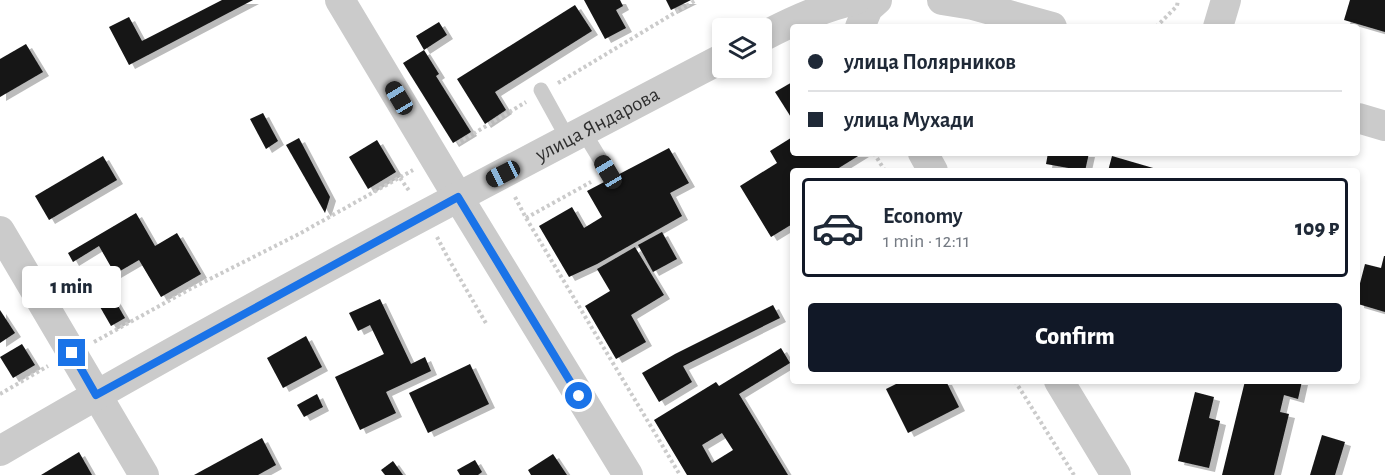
<!DOCTYPE html>
<meta charset="utf-8">
<style>
body{margin:0;font-family:"Alegreya Sans",sans-serif;background:#f6f6f7;color:#1f2937;height:100vh;display:flex;flex-direction:column;font-size:22px;white-space:nowrap}
*{box-sizing:border-box;margin:0}
p{font-size:20px;color:#747a83}
.icon{flex:none;width:33px;height:33px;fill:none;stroke:currentColor;stroke-width:2;stroke-linecap:round;stroke-linejoin:round}
.map{position:relative;flex:1;overflow:hidden}
.details{position:absolute;left:790px;top:168px;width:570px;height:216px;display:flex;flex-direction:column;background:#fff;border-radius:6px;box-shadow:0 3px 9px #0003}
.details>*{flex:none}
.guide{position:absolute;left:790px;top:24px;width:570px;height:132px;border-radius:6px;box-shadow:0 3px 9px #0003;display:grid;align-content:center;height:132px;padding:0 18px;background:#fff}
.controls{position:absolute;left:712px;top:18px;display:grid;gap:12px}
.controls a{display:grid;place-items:center;width:60px;height:60px;border-radius:6px;background:#fff;box-shadow:0 3px 9px #0003;font-size:30px}
.end{position:absolute;width:27px;height:27px;margin:-14px;border:8px solid #1a73e8;background:#fff;box-shadow:0 0 0 3px #fff}
.from{border-radius:50%}
.bubble{position:absolute;height:42px;border-radius:6px;background:#fff;box-shadow:0 3px 9px #0003;font-size:20px;font-weight:800;line-height:42px;text-align:center}
.car{position:absolute;width:18px;height:36px;margin:-18px -9px;border-radius:8px;box-shadow:0 0 4px 2px #0007;background:linear-gradient(#222 24%,#8ab4d8 0 40%,#222 0 76%,#8ab4d8 0 86%,#222 0)}
.guide b{display:flex;align-items:center;gap:21px;height:57px;font-size:22px}
.guide b+b{border-top:2px solid #e0e1e3}
.guide i{width:15px;height:15px;background:#1f2937}
ul{padding:10px 0 0;list-style:none}
li{display:flex;align-items:center;gap:18px;height:99px;margin:0 12px 9px;padding:0 6px;border:3px solid #e0e1e3;border-radius:6px}
li div{flex:1}
li b{display:block;font-size:22px}
li em{font-style:normal;font-weight:800}
li.selected{border-color:#111827}
li>.icon{width:54px;height:54px;stroke-width:1.5}
.button{display:flex;gap:12px;margin-top:auto;padding:12px 18px}
.button a{flex:1;height:69px;border-radius:6px;background:#111827;color:#fff;font-size:24px;font-weight:800;line-height:69px;text-align:center}
.map>svg:first-child{display:block}
</style>
<div class="map">
<svg width="1385" height="475" viewBox="0 0 1385 475">
<defs>
<filter id="shadow"><feDropShadow dx="6" dy="4" stdDeviation="0" flood-color="#0004"/></filter>
</defs>
<rect width="100%" height="100%" fill="#fff"/>
<g fill="#151515" fill-rule="evenodd" filter="url(#shadow)">
<polygon points="222,0 253,0 129,65 109,27 129,17 142,41"/>
<polygon points="584,0 620,0 623,6 616,10 626,28 605,39"/>
<polygon points="666,0 691,0 671,10"/>
<polygon points="1350,0 1385,0 1385,32 1344,20"/>
<polygon points="575,5 592,31 495,92 506,110 485,124 457,79"/>
<polygon points="439,22 447,35 424,50 439,74 436,76 471,132 453,143 403,63 424,50 416,36"/>
<polygon points="26,44 43,72 0,97 0,59"/>
<polygon points="794,81 794,122 775,92"/>
<polygon points="263,113 278,141 266,149 250,119"/>
<polygon points="794,136 794,153 863,153 834,171 794,171 794,223 771,237 740,186 777,163 770,151"/>
<polygon points="299,138 330,197 325,213 286,145"/>
<polygon points="377,140 396,172 368,189 349,157"/>
<polygon points="669,148 689,183 670,193 682,216 597,264 569,277 539,226 572,207 584,228 602,217 587,191"/>
<polygon points="1048,153 1089,153 1085,171 1046,164"/>
<polygon points="103,156 117,180 49,220 35,196"/>
<polygon points="1112,156 1160,170 1159,171 1108,171"/>
<polygon points="136,213 155,246 177,233 201,274 161,297 139,260 115,274 99,246 73,262 68,253"/>
<polygon points="662,232 677,259 653,272 638,245"/>
<polygon points="635,247 664,295 631,315 646,342 616,359 585,306 610,291 597,269"/>
<polygon points="1384,256 1385,256 1385,312 1358,304 1358,291 1365,264 1381,268"/>
<polygon points="106,285 125,318 111,326 92,293"/>
<polygon points="380,299 411,364 425,357 431,371 386,392 396,413 360,430 335,377 384,354 370,325 358,331 349,313"/>
<polygon points="773,305 780,318 683,366 692,382 659,402 642,373 675,354"/>
<polygon points="0,310 15,333 0,343"/>
<polygon points="306,336 322,367 283,388 267,358"/>
<polygon points="22,344 35,365 13,378 0,357"/>
<path d="M781,348L790,363L739,394L788,475H687L654,420L716,382L719,386ZM722,433L733,450L712,463L702,445Z"/>
<polygon points="470,364 489,404 428,433 409,393"/>
<polygon points="902,381 946,381 959,407 908,433 886,389"/>
<polygon points="1245,381 1302,381 1298,399 1284,395 1280,412 1289,414 1274,475 1222,475"/>
<polygon points="1195,392 1214,397 1209,418 1220,421 1209,468 1178,461"/>
<polygon points="317,394 323,407 304,417 297,405"/>
<polygon points="1322,435 1345,442 1335,475 1310,475"/>
<polygon points="262,438 276,465 258,475 194,475"/>
<polygon points="79,452 92,475 41,475"/>
<polygon points="553,454 567,475 531,475 528,470"/>
<polygon points="475,460 482,472 478,475 460,475 457,470"/>
<polygon points="393,461 403,475 385,475 381,470"/>
</g>
<g fill="none" stroke-linecap="round" stroke-linejoin="round">
<g stroke="#cbcbcb" stroke-width="4" stroke-dasharray="3 3" stroke-linecap="butt">
<polyline points="1156,27 1177,6 1178,0"/>
<polyline points="558,83 696,0"/>
<polyline points="458,143 526,102"/>
<polyline points="874,153 885,171"/>
<polyline points="400,178 410,192"/>
<polyline points="515,197 526,218 680,475"/>
<polyline points="526,218 591,182"/>
<polyline points="437,237 448,258 487,325"/>
<polyline points="94,342 190,289 299,234 413,170"/>
<polyline points="1015,381 1074,475"/>
<polyline points="0,394 48,366"/>
</g>
<g stroke="#cbcbcb" stroke-width="15">
<polyline points="541,90 568,139"/>
<polyline points="583,131 608,172"/>
</g>
<g stroke="#cbcbcb" stroke-width="30">
<polyline points="340,0 458,197 628,475"/>
<polyline points="942,0 973,5 1052,27"/>
<polyline points="860,27 868,8 877,0"/>
<polyline points="1218,27 1226,0"/>
<path d="M762,37C792,21 822,7 855,0"/>
<polyline points="1358,118 1385,126"/>
<polyline points="923,153 933,171"/>
<polyline points="0,231 144,475"/>
<polyline points="1059,381 1116,475"/>
<path id="s1" d="M0,451C237,312 480,185 723,58"/>
</g>
</g>
<g fill="none" stroke-linecap="round" stroke-linejoin="round">
<polyline stroke="#1a73e8" stroke-width="8" points="72,353 96,395 458,197 579,396"/>
</g>
<g text-anchor="middle" stroke-width="6" stroke-linejoin="round" paint-order="stroke">
<g font-size="21" fill="#2e2e2e" stroke="#fff">
<text dy="7" stroke="none"><textPath href="#s1" startOffset="681">улица Яндарова</textPath></text>
</g>
</g>
</svg>
<div class="controls">
<a><svg class="icon" aria-label="layers" viewBox="0 0 24 24"><path d="M12 4l9 5-9 5-9-5zM3 14l9 5 9-5"/></svg></a>
</div>
<i class="end from" style="left:579px;top:396px"></i>
<i class="end" style="left:72px;top:353px"></i>
<div class="bubble" style="left:22px;top:266px;width:99px">1 min</div>
<i class="car" style="left:399px;top:98px;rotate:329deg"></i>
<i class="car" style="left:608px;top:172px;rotate:329deg"></i>
<i class="car" style="left:503px;top:174px;rotate:243deg"></i>
<div class="guide">
<b><i class="from"></i>улица Полярников</b>
<b><i></i>улица Мухади</b>
</div>
<section class="details">
<ul>
<li class="selected"><svg class="icon" aria-label="car" viewBox="0 0 24 24"><path d="M5 17H2v-5l4-1 3-4h7l3 4 3 1v5h-3M9 17h6M6 11h13"/><circle cx="7" cy="17" r="2"/><circle cx="17" cy="17" r="2"/></svg><div><b>Economy</b><p>1 min · 12:11</p></div><em>109 ₽</em></li>
</ul>
<div class="button"><a>Confirm</a></div>
</section>
</div>
